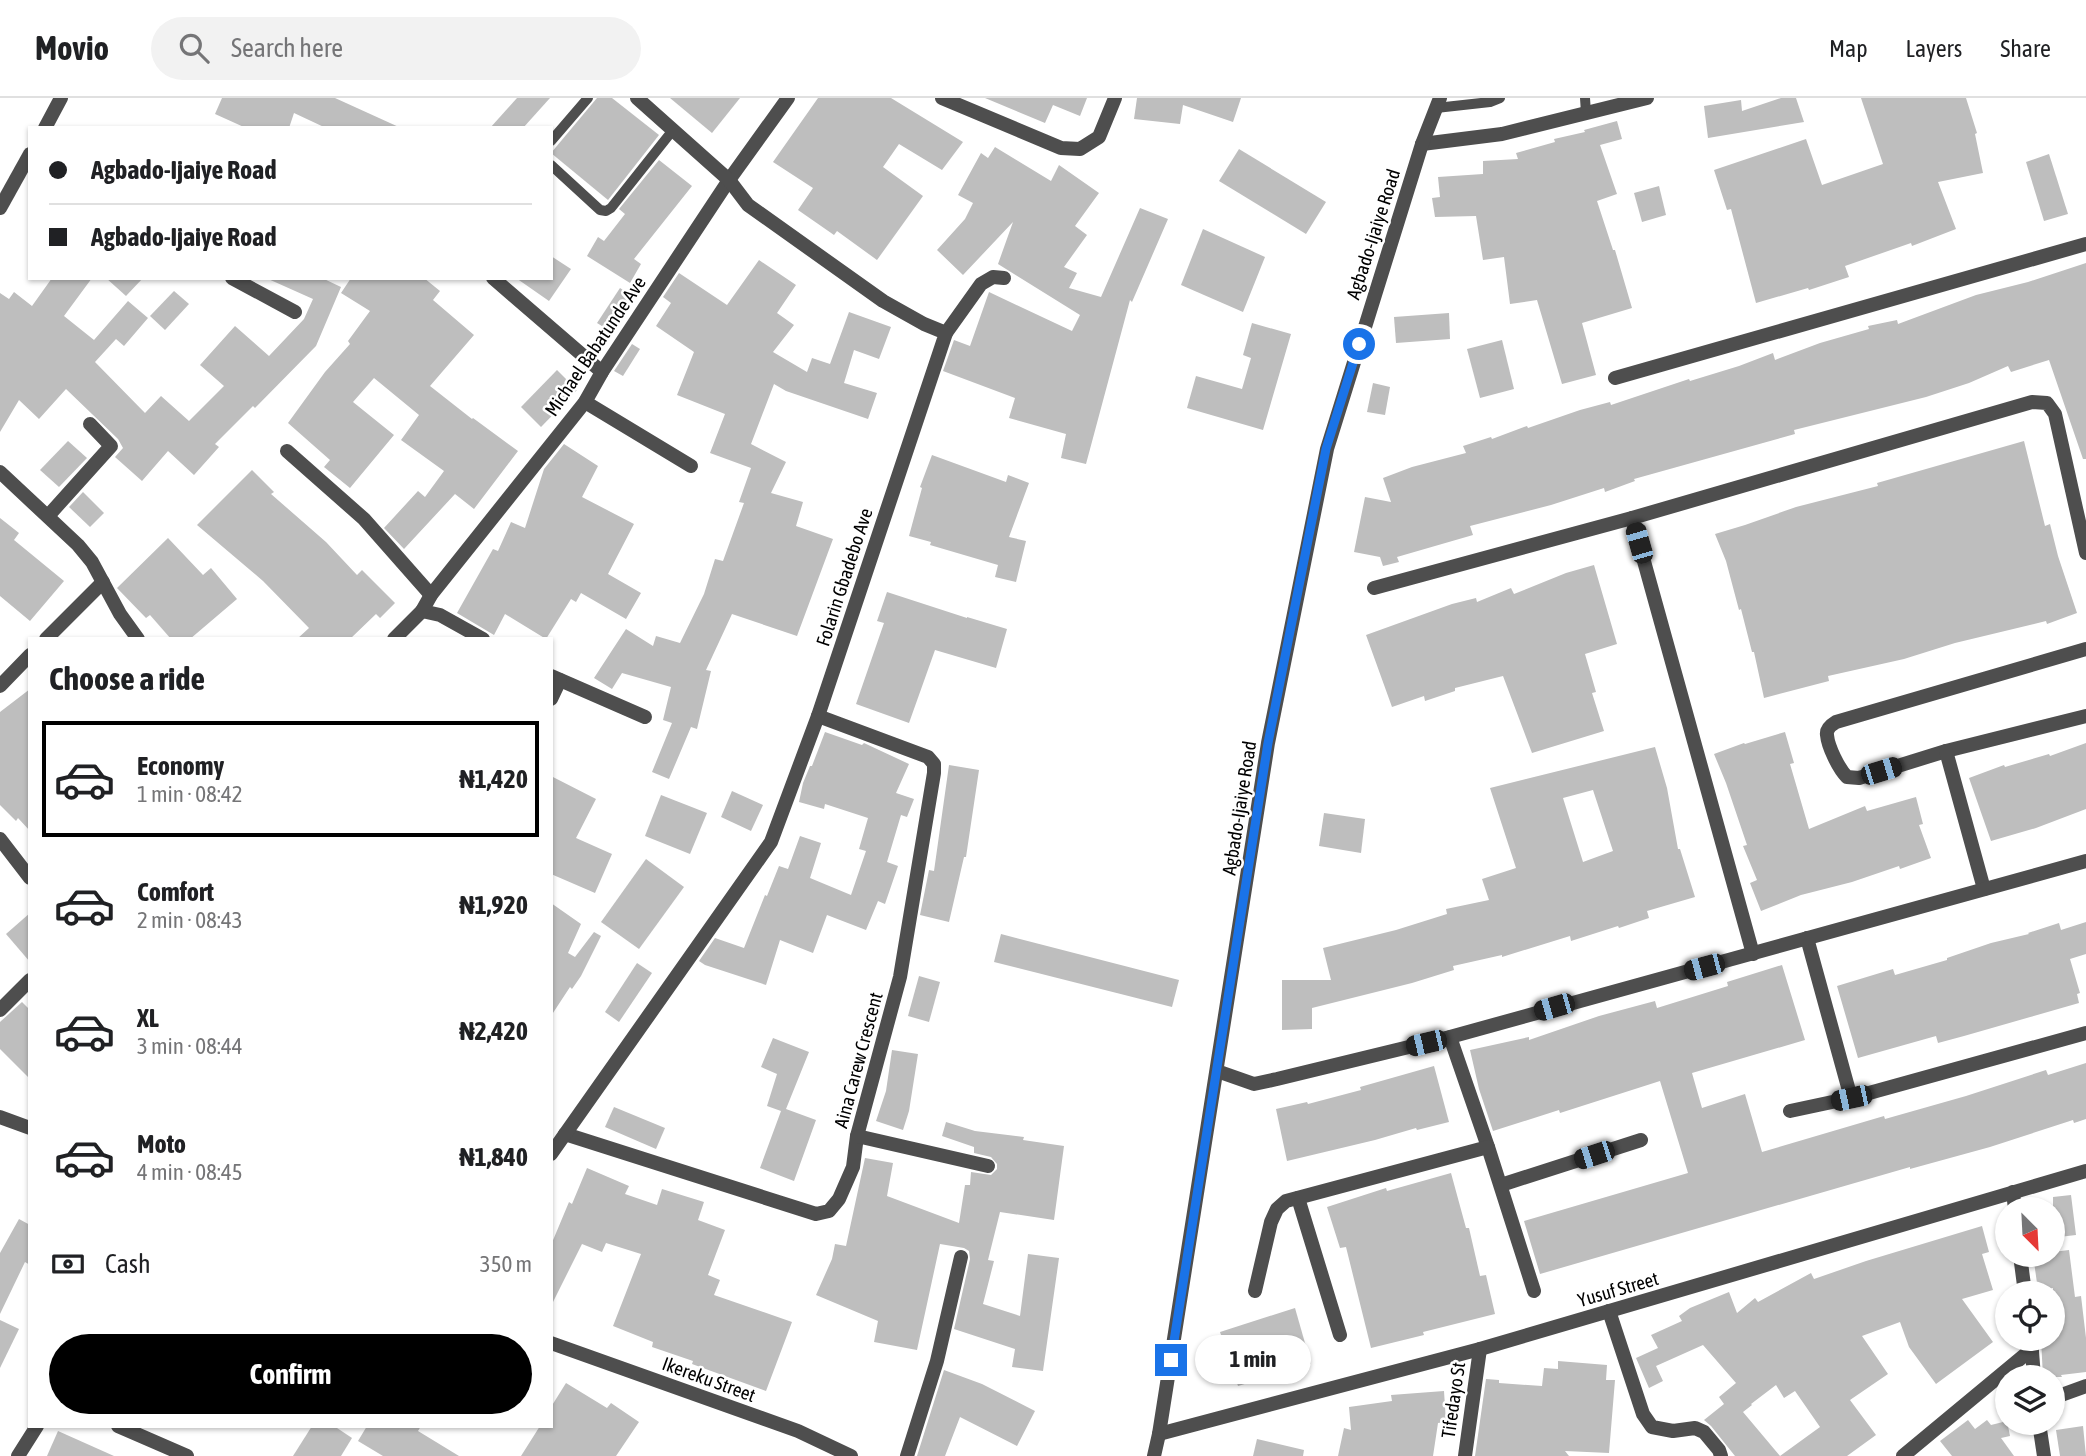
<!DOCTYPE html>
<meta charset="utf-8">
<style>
body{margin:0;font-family:"Asap Condensed",sans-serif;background:#f2f2f2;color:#202124;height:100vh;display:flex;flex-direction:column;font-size:26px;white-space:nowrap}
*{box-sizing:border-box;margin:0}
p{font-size:23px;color:#757577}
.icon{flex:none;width:38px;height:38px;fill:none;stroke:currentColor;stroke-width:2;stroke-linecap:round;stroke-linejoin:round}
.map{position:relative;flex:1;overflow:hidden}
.side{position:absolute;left:28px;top:539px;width:525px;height:791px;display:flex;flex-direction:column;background:#fff;border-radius:0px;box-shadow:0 2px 5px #0004}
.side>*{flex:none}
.top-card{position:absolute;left:28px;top:28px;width:525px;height:154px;border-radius:0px;box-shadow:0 2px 5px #0004;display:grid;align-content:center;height:154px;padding:0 21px;background:#fff}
.needle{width:46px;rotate:156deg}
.controls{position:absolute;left:1995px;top:1099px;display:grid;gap:14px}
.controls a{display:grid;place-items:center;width:70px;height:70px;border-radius:50%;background:#fff;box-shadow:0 2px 5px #0004;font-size:35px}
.end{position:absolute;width:32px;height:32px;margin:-16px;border:9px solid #1a73e8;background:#fff;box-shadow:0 0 0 4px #fff}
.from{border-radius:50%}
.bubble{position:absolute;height:49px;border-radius:24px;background:#fff;box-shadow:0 2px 5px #0004;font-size:23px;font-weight:700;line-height:49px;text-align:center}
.car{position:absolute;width:21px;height:42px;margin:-21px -10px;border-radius:9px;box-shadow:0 0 5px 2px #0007;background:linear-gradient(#222 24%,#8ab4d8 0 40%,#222 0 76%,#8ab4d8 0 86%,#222 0)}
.top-card b{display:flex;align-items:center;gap:24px;height:66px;font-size:26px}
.top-card b+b{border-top:2px solid #e0e0e0}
.top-card i{width:18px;height:18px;background:#202124}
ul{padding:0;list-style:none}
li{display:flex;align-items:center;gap:21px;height:116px;margin:0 14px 10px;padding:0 7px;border:4px solid transparent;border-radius:0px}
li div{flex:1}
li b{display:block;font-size:26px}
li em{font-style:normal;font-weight:700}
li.on{border-color:#000}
li>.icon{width:63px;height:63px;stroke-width:1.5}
h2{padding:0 21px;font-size:32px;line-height:84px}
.pay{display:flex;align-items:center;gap:18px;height:77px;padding:0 21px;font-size:26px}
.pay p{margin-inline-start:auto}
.cta{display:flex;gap:14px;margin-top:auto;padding:14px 21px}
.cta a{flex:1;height:80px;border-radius:42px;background:#000;color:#fff;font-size:28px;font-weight:700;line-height:80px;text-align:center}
header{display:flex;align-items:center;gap:42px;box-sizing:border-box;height:98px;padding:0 35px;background:#fff;border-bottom:2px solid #e0e0e0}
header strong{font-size:33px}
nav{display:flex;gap:38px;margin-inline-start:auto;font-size:24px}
.search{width:490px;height:63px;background:#f2f2f2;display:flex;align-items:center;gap:18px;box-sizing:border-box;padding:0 24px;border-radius:38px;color:#757577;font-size:26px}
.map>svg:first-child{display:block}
</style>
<header>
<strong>Movio</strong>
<div class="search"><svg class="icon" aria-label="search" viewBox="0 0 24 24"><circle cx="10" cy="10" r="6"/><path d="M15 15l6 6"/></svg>Search here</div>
<nav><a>Map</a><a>Layers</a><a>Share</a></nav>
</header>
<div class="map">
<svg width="2086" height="1358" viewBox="0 0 2086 1358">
<rect width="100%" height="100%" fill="#fff"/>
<g fill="#bebebe" fill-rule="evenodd">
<polygon points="222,0 335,0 401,30 326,30 294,15 289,30 246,30 215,16"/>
<polygon points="517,0 550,0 523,30 490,30"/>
<polygon points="597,0 612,0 659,37 608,102 551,55"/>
<polygon points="670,0 740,0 712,35"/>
<polygon points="818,0 891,0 963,44 942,72 899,46 883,69 923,98 877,162 837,133 834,137 798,112 813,90 773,64"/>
<polygon points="985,0 1087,0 1080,18 1053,7 1045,25"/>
<polygon points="1137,0 1241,0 1233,24 1183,7 1180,26 1134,21"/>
<polygon points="1781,0 1796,0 1804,24 1708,40 1704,8 1741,2 1742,13"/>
<polygon points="1861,0 1966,0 1977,35 1975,36 1983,75 1938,84 1956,131 1912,148 1911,145 1845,168 1849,179 1809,192 1808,190 1756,205 1731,111 1727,112 1714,72 1806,41 1822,87 1883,66"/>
<polygon points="1617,23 1622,41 1600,47 1617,96 1597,103 1613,152 1615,152 1632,210 1582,225 1596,277 1562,286 1537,202 1510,206 1504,159 1483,162 1476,118 1435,119 1432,100 1440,99 1438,79 1483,76 1483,63 1518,61 1516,55 1555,44 1554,41 1585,34 1584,32"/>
<polygon points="995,49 1051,83 1059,67 1099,95 1075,128 1087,137 1064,169 1077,175 1069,190 1101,199 1140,110 1168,121 1132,204 1130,202 1086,366 1061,360 1066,336 1009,320 1015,300 943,273 954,242 970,248 989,194 1072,233 1080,217 998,166 1013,124 963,177 937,152 965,121 973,105 958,97 981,55 988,60"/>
<polygon points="1239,51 1326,104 1306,136 1219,83"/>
<polygon points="2049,56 2068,116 2044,123 2026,64"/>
<polygon points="659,62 692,88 634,161 641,166 630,185 587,158 598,139 604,143 625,116 619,111"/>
<polygon points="1659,88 1666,117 1642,124 1634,95"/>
<polygon points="1203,131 1265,159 1243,214 1181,187"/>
<polygon points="551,158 571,171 549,203 516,180 551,180"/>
<polygon points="759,162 796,187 777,215 794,227 773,254 807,274 812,260 830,266 849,214 891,229 879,261 854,252 844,285 877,295 868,321 786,293 774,286 751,346 786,364 771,395 803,404 796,428 833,441 797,538 732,516 706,572 711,573 697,631 691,629 669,681 652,674 672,625 663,622 671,589 622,575 612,591 594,580 626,531 653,548 656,538 680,545 704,496 715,461 723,463 744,405 739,404 751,370 710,355 725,316 677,297 694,254 656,228 671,205 663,199 679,175 727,207"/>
<polygon points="2086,165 2086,361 2083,361 2049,262 2011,274 2008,268 1969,285 1926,299 1794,332 1795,336 1634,381 1635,383 1605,394 1604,390 1551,407 1470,428 1473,437 1397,459 1399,464 1383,468 1380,459 1354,454 1365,399 1391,404 1383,380 1412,369 1466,355 1463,348 1491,339 1492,341 1527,328 1528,330 1580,312 1610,304 1611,307 1689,281 1690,283 1739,268 1773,255 1775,262 1820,245 1869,231 1868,228 1897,222 1898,226 1976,197 2028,184"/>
<polygon points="52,180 92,180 64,218 94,242 128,203 148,220 124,248 116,241 95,264 145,315 161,298 189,323 224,288 200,267 235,228 269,258 304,221 313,201 266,180 322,180 341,189 316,248 255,310 253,308 215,346 219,349 194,377 168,353 142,383 115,359 123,350 118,341 66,291 39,321 19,302 0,334 0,195 9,201 14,194 32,208"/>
<polygon points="106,180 143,180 126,198"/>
<polygon points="351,180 424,180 440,193 433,202 474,237 430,288 472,321 473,320 518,353 474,411 455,396 404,451 384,430 418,393 425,399 444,373 401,342 419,317 374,280 353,304 394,337 350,390 324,369 330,362 288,325 325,274 350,246 348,243 370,213 341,195"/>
<polygon points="620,190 633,199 610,233 597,225"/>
<polygon points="174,193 189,206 165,232 150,218"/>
<polygon points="1449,215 1450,241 1396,245 1394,219"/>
<polygon points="1252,225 1291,236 1263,332 1187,310 1196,278 1242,291 1251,260 1243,257"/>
<polygon points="1502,242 1514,291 1480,300 1467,251"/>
<polygon points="632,246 640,251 623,278 614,273"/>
<polygon points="557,272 577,292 541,329 521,309"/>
<polygon points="1373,285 1390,289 1385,317 1367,314"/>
<polygon points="68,343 87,360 59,389 40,372"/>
<polygon points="2024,343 2045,428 2050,426 2058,458 2077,515 2047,526 2046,523 1955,545 1904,561 1828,578 1829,583 1764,600 1754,554 1752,554 1741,511 1739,512 1726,463 1715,436 1745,427 1796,409 1878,388 1877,385"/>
<polygon points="564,346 598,368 582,399 634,426 608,476 641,495 626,521 581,495 576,504 571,501 546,541 505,516 494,537 457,515 493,451 498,453 511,424 525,430 544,371"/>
<polygon points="932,357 1006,384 1008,377 1029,385 1009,439 1026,443 1016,484 995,479 998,467 930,447 931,444 909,438 922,390 920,389"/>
<polygon points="252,372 274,394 271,396 326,444 357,477 362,472 395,505 380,520 376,516 350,541 297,541 309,530 263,483 197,427"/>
<polygon points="83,394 104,415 90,429 69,409"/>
<polygon points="0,420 19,435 14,442 64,483 30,523 0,498"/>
<polygon points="168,440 203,477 211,470 237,501 190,541 171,541 150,517 146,520 117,490"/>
<polygon points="1594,467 1617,546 1585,556 1596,594 1592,595 1604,633 1532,655 1503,578 1455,590 1455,593 1425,603 1424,598 1392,609 1366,537 1452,506 1476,500 1477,504 1511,490 1514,496 1566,475"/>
<polygon points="887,494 967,520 967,519 1007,531 996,570 935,552 909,625 856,606 884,525 877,523"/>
<polygon points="30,591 30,733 18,720 16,723 0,707 0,614"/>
<polygon points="825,634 862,647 864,645 909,666 896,695 914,701 907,719 901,717 887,764 898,768 885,806 878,803 866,832 827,817 813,855 780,842 766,887 705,867 699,863 715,840 744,850 765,797 767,798 779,768 788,771 800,738 821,745 810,780 851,797 866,753 859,751 868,720 825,706 824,711 799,704 803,685 810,668 812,668"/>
<polygon points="1785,634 1794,665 1790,666 1809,731 1865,708 1867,713 1916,699 1923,726 1919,727 1931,760 1900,771 1899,768 1852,784 1801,797 1761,813 1750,785 1757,782 1743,748 1747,747 1726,685 1714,656 1744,645 1745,646"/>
<polygon points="2086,645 2086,711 2036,730 1991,743 1969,680 2004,667 2005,669 2049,656 2050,658"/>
<path d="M1655,649L1667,690L1678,751H1680L1695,799L1647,813L1649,820L1619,830L1618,828L1571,843L1570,838L1502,859V857L1453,868L1454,872L1412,885L1312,910V931L1282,932V882H1331L1323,850L1396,832L1447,816L1446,811L1489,802L1482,781L1516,770L1490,690ZM1593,692L1613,753L1583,764L1563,700Z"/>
<polygon points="949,667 979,672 966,759 964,759 949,824 920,817 929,772 934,773"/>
<polygon points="551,678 596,701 576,740 612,756 595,795 551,776"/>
<polygon points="732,693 763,707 751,733 721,719"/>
<polygon points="661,697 707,715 690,756 645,738"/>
<polygon points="1324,715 1365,721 1361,755 1319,748"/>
<polygon points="646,761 684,789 639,851 601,824"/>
<polygon points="551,805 581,826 568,855 575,859 594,834 601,838 581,878 572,891 570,889 551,918"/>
<polygon points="30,815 30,864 6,836"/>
<polygon points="2086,824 2086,856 2070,861 2080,895 2077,896 2079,905 1964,938 1938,945 1936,938 1858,960 1837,888 1893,871 1895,877 1947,862 1947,860 1991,845 2029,836 2028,835 2059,825 2061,832"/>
<polygon points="1001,836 1179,882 1172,909 994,864"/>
<polygon points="637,865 652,875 619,924 605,914"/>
<polygon points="1782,867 1805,942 1692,975 1702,1010 1745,996 1762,1054 1884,1018 1885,1021 1966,998 2046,972 2048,977 2086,965 2086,1021 2074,1025 2073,1022 1990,1049 1910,1071 1910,1069 1540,1176 1524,1123 1688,1075 1660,983 1560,1015 1559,1012 1493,1033 1479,991 1470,952 1529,939 1529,942 1599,918 1655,903 1657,910 1728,888 1727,884"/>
<polygon points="919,878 940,884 929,924 908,918"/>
<polygon points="22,904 30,912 30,981 0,951 0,924"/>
<polygon points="773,940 809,954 786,1011 816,1022 794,1083 760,1070 781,1013 767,1008 777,976 761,969"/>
<polygon points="892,952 918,956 909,1013 903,1032 876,1023 886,993"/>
<polygon points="1434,968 1449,1024 1417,1032 1416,1030 1375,1042 1287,1063 1276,1011 1307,1004 1308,1006 1361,992 1360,989"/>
<polygon points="614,1009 665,1030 656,1051 605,1029"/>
<polygon points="946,1024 975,1033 1024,1039 1023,1042 1064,1048 1054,1122 1000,1114 988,1162 994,1163 983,1206 1020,1218 1028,1156 1059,1160 1043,1273 1012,1269 1015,1251 954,1231 970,1161 969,1153 964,1150 940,1146 917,1252 874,1244 878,1223 816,1197 832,1161 835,1146 846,1148 865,1060 893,1065 887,1098 959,1125 965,1087 970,1087 971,1074 991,1077 997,1071 997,1066 991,1059 974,1055 974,1049 942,1038"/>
<polygon points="587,1070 629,1088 625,1096 657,1107 662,1091 704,1104 698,1122 725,1132 708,1177 720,1182 714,1197 792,1224 766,1293 692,1266 693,1263 652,1249 653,1244 613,1228 641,1156 606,1145 602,1154 582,1146 551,1208 551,1147 569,1104 572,1106"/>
<polygon points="1451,1075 1466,1130 1469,1130 1480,1178 1486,1177 1495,1216 1423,1234 1424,1237 1371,1250 1346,1149 1340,1150 1327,1109 1386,1090 1387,1093"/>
<polygon points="2071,1097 2076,1137 2059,1139 2057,1120 2053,1120 2053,1099"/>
<polygon points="19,1121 30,1127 30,1167 25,1164 0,1216 0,1155"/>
<path d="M1982,1128L1989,1154L1982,1156L1993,1192L1962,1201L1993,1244L1936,1286L1909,1249L1900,1224L1862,1238L1888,1276L1850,1302L1876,1337L1847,1358H1735L1711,1328L1704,1322L1724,1306L1719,1299L1736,1285L1703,1247L1656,1268L1663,1283L1649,1290L1636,1260L1658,1250L1651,1237L1682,1223L1679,1218L1690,1210L1729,1194L1737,1215L1755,1200L1758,1204L1811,1175L1814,1181L1866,1163ZM1776,1287L1784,1300L1795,1293L1820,1329L1780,1358L1743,1314L1752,1307L1751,1306Z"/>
<polygon points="2069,1152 2075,1199 2081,1198 2086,1240 2086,1274 2061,1277 2062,1279 2043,1279 2041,1241 2053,1241 2053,1190 2038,1192 2033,1157 2053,1157 2053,1154"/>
<polygon points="1295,1210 1311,1266 1238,1288 1220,1234"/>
<polygon points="0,1222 19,1231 0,1270"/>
<polygon points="1558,1263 1607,1267 1606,1282 1615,1282 1609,1355 1565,1353 1569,1358 1475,1358 1486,1281 1499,1282 1499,1285 1542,1288 1544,1270 1558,1271"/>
<polygon points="944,1272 982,1286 1035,1313 1017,1348 960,1319 945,1358 917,1358"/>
<polygon points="566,1285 607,1310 611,1305 639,1324 616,1358 521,1358 540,1328 551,1328 551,1309"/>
<polygon points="1444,1293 1446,1324 1438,1325 1433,1358 1338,1358 1344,1330 1351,1332 1349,1309 1392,1303 1391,1297"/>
<polygon points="1968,1322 1975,1331 1987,1322 1991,1327 2007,1323 2010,1338 2001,1340 2014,1358 1952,1358 1940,1343"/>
<polygon points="312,1328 334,1328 352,1340 341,1358 293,1358"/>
<polygon points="367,1328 421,1328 418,1333 459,1358 383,1358 358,1343"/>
<polygon points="2083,1328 2086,1358 2060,1358 2056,1332"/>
<polygon points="58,1333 114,1358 47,1358"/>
<polygon points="1257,1341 1304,1352 1303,1358 1253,1358"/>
</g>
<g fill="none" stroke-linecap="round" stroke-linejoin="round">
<g stroke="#4e4e4e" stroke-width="10">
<polyline points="1585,0 1586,15"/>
<polyline points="1436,10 1490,4 1500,0"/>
<polyline points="551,43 588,0"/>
<polyline points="551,67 600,112 606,113 611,110 673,32"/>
</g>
<g stroke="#4e4e4e" stroke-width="14">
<polyline points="942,0 1061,50 1080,51 1099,39 1115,0"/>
<polyline points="45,30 61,0"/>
<polyline points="1422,46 1502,36 1647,0"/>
<polyline points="0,110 30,56"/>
<polyline points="232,180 295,214"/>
<polyline points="493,180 602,274"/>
<polyline points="946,235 981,186 993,179 1004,180"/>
<polyline points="1615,280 2086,146"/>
<polyline points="585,304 691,368"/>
<polyline points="287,353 364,421 431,497"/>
<polyline points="0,374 78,447 92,464 120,516 138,541"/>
<polyline points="48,418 111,348 90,326"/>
<polyline points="1632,420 1753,856"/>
<polyline points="1374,490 1632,420 2032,304 2047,305 2055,316 2086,455"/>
<polyline points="422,513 440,517 483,541"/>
<polyline points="46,541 103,484"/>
<polyline points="394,541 422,513 431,497 585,304 602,274 729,82 788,0"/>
<path d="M2086,551L1836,624C1831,627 1826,631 1827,637C1828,649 1839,671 1847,679L1859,680L1946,653L2086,618"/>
<polyline points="551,578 645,619"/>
<polyline points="0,588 30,557"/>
<polyline points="551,601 560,582"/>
<polyline points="1946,653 1984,791"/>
<polyline points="0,741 30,780"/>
<polyline points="1807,840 1851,1000"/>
<polyline points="0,912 30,882"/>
<polyline points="1450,939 1488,1049 1534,1193"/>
<polyline points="1217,973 1254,986 1277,981 1450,939 2086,763"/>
<polyline points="1790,1013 1851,1000 2086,935"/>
<polyline points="0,1019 30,1030"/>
<polyline points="565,1036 816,1116 829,1113 839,1101 853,1069 857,1038 900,879 934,675 934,666 928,659 818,618"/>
<polyline points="857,1038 988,1068"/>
<polyline points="551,1056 771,744 818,618 946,235 924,226 883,203 748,107 729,82 637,0"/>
<polyline points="1501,1087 1641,1042"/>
<polyline points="2013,1094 2015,1111"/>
<polyline points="1298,1100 1340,1237"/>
<polyline points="2020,1157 2025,1195"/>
<polyline points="1255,1193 1271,1124 1277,1111 1286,1103 1488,1049"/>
<polyline points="1609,1213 1643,1316 1652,1329 1673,1333 1695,1330 1704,1334 1719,1352 1721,1358"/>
<polyline points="2031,1241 2034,1279"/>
<polyline points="551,1245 798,1333 851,1358"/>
<polyline points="2053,1300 2086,1288"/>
<polyline points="2039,1325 2044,1358"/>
<polyline points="118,1328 187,1358"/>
<polyline points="1159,1336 1480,1251 2086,1073"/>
<polyline points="18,1358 37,1328"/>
<polyline points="907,1358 937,1263 961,1159"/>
<polyline points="1465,1358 1480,1251"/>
<polyline points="1903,1358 2032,1251"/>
</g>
<polyline stroke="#4e4e4e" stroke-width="14" points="1154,1358 1159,1336 1268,645 1327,351 1422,46 1440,0"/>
</g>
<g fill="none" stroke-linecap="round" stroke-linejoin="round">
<polyline stroke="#1a73e8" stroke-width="9" points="1171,1262 1268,645 1326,351 1359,246"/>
</g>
<g text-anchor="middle" stroke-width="5" stroke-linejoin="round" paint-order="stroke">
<g font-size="19" fill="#000" stroke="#fff">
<text transform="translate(1373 136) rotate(-72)" y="7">Agbado-Ijaiye Road</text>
<text transform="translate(595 248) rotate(-56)" y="7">Michael Babatunde Ave</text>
<text transform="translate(844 479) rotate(-72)" y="7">Folarin Gbadebo Ave</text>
<text transform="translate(1239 710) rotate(-81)" y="7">Agbado-Ijaiye Road</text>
<text transform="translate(858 962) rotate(-75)" y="7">Aina Carew Crescent</text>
<text transform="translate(1618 1191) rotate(-16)" y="7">Yusuf Street</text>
<text transform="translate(709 1281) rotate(20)" y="7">Ikereku Street</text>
<text transform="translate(1453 1302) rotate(-82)" y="7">Tifedayo St</text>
</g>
</g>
</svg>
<div class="controls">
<a><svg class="needle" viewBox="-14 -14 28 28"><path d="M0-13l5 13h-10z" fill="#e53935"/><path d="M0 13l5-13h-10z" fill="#757577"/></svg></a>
<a><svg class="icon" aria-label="locate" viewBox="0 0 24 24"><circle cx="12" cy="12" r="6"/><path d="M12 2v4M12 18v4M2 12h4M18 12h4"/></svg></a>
<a><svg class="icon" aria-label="layers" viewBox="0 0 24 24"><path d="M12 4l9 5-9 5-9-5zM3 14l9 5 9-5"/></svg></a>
</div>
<i class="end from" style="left:1359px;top:246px"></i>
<i class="end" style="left:1171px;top:1262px"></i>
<div class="bubble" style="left:1195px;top:1237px;width:116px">1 min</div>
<i class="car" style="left:1639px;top:445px;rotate:344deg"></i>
<i class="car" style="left:1881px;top:673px;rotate:73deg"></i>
<i class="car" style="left:1704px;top:869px;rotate:255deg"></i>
<i class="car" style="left:1554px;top:909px;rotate:254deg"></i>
<i class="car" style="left:1426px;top:945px;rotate:257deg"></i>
<i class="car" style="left:1851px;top:1000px;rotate:258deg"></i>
<i class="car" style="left:1594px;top:1057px;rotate:252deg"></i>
<div class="top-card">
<b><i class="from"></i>Agbado-Ijaiye Road</b>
<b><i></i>Agbado-Ijaiye Road</b>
</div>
<section class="side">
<h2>Choose a ride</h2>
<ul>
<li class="on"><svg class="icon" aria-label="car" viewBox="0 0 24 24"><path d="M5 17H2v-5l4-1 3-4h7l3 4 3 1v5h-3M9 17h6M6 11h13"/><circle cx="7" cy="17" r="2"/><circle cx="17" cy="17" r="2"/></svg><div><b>Economy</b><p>1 min · 08:42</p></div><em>₦1,420</em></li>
<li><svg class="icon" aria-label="car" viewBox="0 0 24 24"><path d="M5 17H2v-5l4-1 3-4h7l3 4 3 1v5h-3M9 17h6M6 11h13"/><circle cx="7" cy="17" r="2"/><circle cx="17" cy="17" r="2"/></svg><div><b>Comfort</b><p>2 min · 08:43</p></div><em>₦1,920</em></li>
<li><svg class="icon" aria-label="car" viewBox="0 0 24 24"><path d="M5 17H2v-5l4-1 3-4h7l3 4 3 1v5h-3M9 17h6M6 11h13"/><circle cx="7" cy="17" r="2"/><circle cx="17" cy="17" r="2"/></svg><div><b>XL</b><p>3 min · 08:44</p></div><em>₦2,420</em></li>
<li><svg class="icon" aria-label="car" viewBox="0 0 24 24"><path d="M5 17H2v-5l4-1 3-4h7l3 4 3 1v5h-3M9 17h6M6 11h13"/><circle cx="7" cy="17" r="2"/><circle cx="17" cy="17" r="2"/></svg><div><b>Moto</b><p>4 min · 08:45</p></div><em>₦1,840</em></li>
</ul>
<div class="pay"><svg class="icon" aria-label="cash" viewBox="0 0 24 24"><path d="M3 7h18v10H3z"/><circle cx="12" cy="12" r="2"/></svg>Cash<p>350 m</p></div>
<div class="cta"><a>Confirm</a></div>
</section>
</div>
